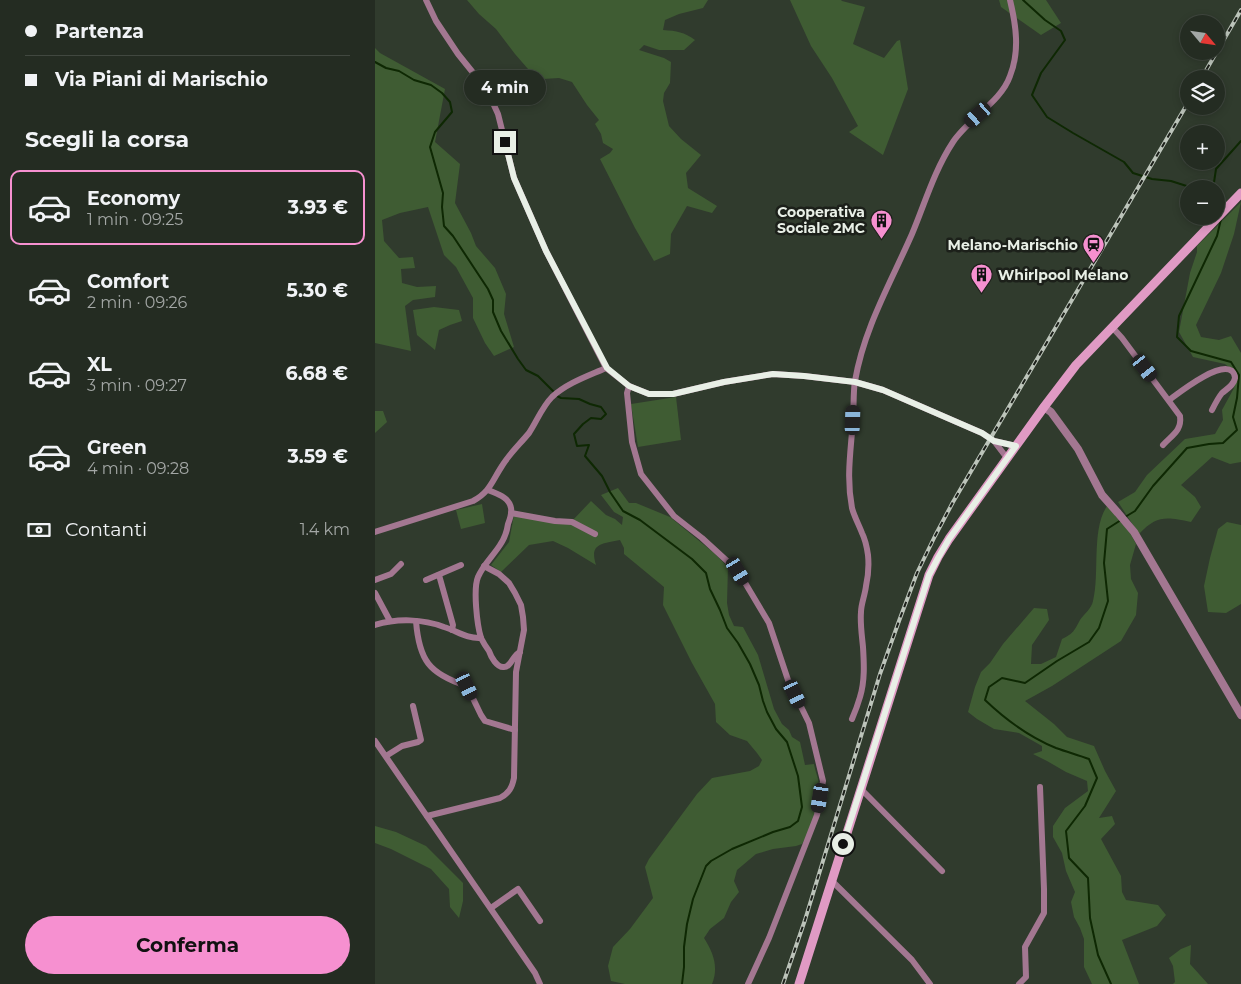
<!DOCTYPE html>
<html lang="it">
<meta charset="utf-8">
<style>
body{margin:0;font-family:Montserrat,sans-serif;background:#30382f;color:#f1f3f6;height:100vh;display:flex;flex-direction:column;font-size:19px;white-space:nowrap}
*{box-sizing:border-box;margin:0}
p{font-size:16px;color:#a3a7a5}
.icon{flex:none;width:28px;height:28px;fill:none;stroke:currentColor;stroke-width:2;stroke-linecap:round;stroke-linejoin:round}
.map{position:relative;flex:1;overflow:hidden}
.sheet{display:flex;flex-direction:column;background:#242c22;width:375px}
.sheet>*{flex:none}
.hud{display:grid;align-content:center;height:110px;padding:0 25px;background:#242c22}
.needle{width:32px;rotate:119deg}
.tools{position:absolute;left:805px;top:15px;display:grid;gap:10px}
.tools a{display:grid;place-items:center;width:45px;height:45px;border-radius:50%;background:#242c22;box-shadow:0 2px 8px #0003,0 0 0 1px #414840;font-size:25px}
.end{position:absolute;width:22px;height:22px;margin:-11px;border:6px solid #e8efe6;background:#111;box-shadow:0 0 0 2px #111}
.from{border-radius:50%}
.bubble{position:absolute;height:35px;border-radius:18px;background:#242c22;box-shadow:0 2px 8px #0003,0 0 0 1px #414840;font-size:16px;font-weight:700;line-height:35px;text-align:center}
.car{position:absolute;width:15px;height:30px;margin:-15px -8px;border-radius:6px;box-shadow:0 0 4px 1px #0007;background:linear-gradient(#222 24%,#8ab4d8 0 40%,#222 0 76%,#8ab4d8 0 86%,#222 0)}
.hud b{display:flex;align-items:center;gap:18px;height:48px;font-size:19px}
.hud b+b{border-top:1px solid #414840}
.hud i{width:12px;height:12px;background:#f1f3f6}
ul{padding:0;list-style:none}
li{display:flex;align-items:center;gap:15px;height:75px;margin:0 10px 8px;padding:0 15px;border:2px solid transparent;border-radius:10px}
li div{flex:1}
li b{display:block;font-size:19px}
li em{font-style:normal;font-weight:700}
li.current{border-color:#f690d0}
li>.icon{width:45px;height:45px;stroke-width:1.5}
h2{padding:0 25px;font-size:22px;line-height:60px}
.pay{display:flex;align-items:center;gap:12px;height:55px;padding:0 25px;font-size:19px}
.pay p{margin-inline-start:auto}
.cta{display:flex;gap:10px;margin-top:auto;padding:10px 25px}
.cta a{flex:1;height:58px;border-radius:30px;background:#f690d0;color:#111;font-size:20px;font-weight:700;line-height:58px;text-align:center}
main{display:flex;flex:1;min-height:0}
.map>svg:first-child{display:block}
</style>
<main>
<section class="sheet">
<div class="hud">
<b><i class="from"></i>Partenza</b>
<b><i></i>Via Piani di Marischio</b>
</div>
<h2>Scegli la corsa</h2>
<ul>
<li class="current"><svg class="icon" aria-label="car" viewBox="0 0 24 24"><path d="M5 17H2v-5l4-1 3-4h7l3 4 3 1v5h-3M9 17h6M6 11h13"/><circle cx="7" cy="17" r="2"/><circle cx="17" cy="17" r="2"/></svg><div><b>Economy</b><p>1 min · 09:25</p></div><em>3.93 €</em></li>
<li><svg class="icon" aria-label="car" viewBox="0 0 24 24"><path d="M5 17H2v-5l4-1 3-4h7l3 4 3 1v5h-3M9 17h6M6 11h13"/><circle cx="7" cy="17" r="2"/><circle cx="17" cy="17" r="2"/></svg><div><b>Comfort</b><p>2 min · 09:26</p></div><em>5.30 €</em></li>
<li><svg class="icon" aria-label="car" viewBox="0 0 24 24"><path d="M5 17H2v-5l4-1 3-4h7l3 4 3 1v5h-3M9 17h6M6 11h13"/><circle cx="7" cy="17" r="2"/><circle cx="17" cy="17" r="2"/></svg><div><b>XL</b><p>3 min · 09:27</p></div><em>6.68 €</em></li>
<li><svg class="icon" aria-label="car" viewBox="0 0 24 24"><path d="M5 17H2v-5l4-1 3-4h7l3 4 3 1v5h-3M9 17h6M6 11h13"/><circle cx="7" cy="17" r="2"/><circle cx="17" cy="17" r="2"/></svg><div><b>Green</b><p>4 min · 09:28</p></div><em>3.59 €</em></li>
</ul>
<div class="pay"><svg class="icon" aria-label="cash" viewBox="0 0 24 24"><path d="M3 7h18v10H3z"/><circle cx="12" cy="12" r="2"/></svg>Contanti<p>1.4 km</p></div>
<div class="cta"><a>Conferma</a></div>
</section>
<div class="map">
<svg width="866" height="984" viewBox="0 0 866 984">
<rect width="100%" height="100%" fill="#303b2d"/>
<g fill="#3f5c33">
<path d="M92,0H333L328,8L304,14L290,20L288,30C302,31 309,32 320,40L309,50H284L269,45L264,50L289,58L296,62L295,83L289,93L288,101L294,126L306,139L326,155L311,173L313,188L342,206L337,213L312,206L296,234L295,254L279,261L260,228L225,159L235,153L238,149L228,143L226,134L220,124L224,120L212,105L197,82L184,78L168,79L160,77L140,54L121,29L104,14Z"/>
<polygon points="415,0 466,0 467,1 490,7 478,44 509,58 522,41 525,40 533,89 508,155 474,132 483,126 457,78 436,46"/>
<polygon points="624,0 671,0 686,23 666,35 626,7"/>
<polygon points="0,48 5,53 70,89 60,142 85,164 80,203 96,233 101,246 120,268 131,294 129,314 139,347 119,356 110,343 98,318 98,298 81,267 69,255 53,207 25,213 7,220 9,241 24,258 38,257 40,268 26,269 27,283 42,287 61,286 60,297 38,300 30,306 36,351 0,343"/>
<path d="M866,202L859,234L846,273L821,325L826,337L844,340L856,336L866,353V462L855,464L837,457L806,485L820,497L826,507L816,522C791,517 782,515 764,534L743,502L760,492L772,475L810,439L840,434L848,420L847,410L859,388L861,373L850,364L818,357L804,332L815,273L822,252V246Z"/>
<polygon points="59,307 84,310 87,321 75,325 64,330 60,350 42,335 38,310"/>
<polygon points="301,397 306,440 263,447 256,404"/>
<polygon points="0,411 8,411 12,422 0,433"/>
<path d="M243,488L254,503H261L295,517L339,553L353,567L352,603L354,615L359,626L368,627L383,655L399,709L407,724L414,730L417,737L425,742L430,765L439,764C440,771 443,777 444,784C447,804 438,828 427,844L421,846L398,849L381,854L362,870L359,881L364,892L356,902L349,918L335,929L329,938C338,952 344,967 337,984H250L236,981L233,966L238,947L255,929L278,898L270,867L274,859L322,794L337,778L375,771L384,766L387,760L382,753L372,741L355,735L341,722L340,704L317,663L288,605L289,587L249,554V548L245,540C227,544 214,543 221,565L193,548L178,541L154,545L126,572L116,565L134,542L139,515L197,521L216,501L231,515L240,519L247,525L248,517L239,512L226,495Z"/>
<polygon points="107,504 110,523 86,529 81,510"/>
<path d="M732,506L754,531L761,544L755,565L756,579L763,593L761,615L746,641L677,686L650,701L679,724L692,737L719,746L730,771L741,791L724,818L737,816L740,824L726,839L746,876L747,892L751,900L783,905L791,915L782,926L747,940L764,984H717L709,967V939L705,928L699,917L696,902L700,892L691,871L687,853L678,837V826L690,808L713,791L712,781L691,772L672,761L658,754L667,751V746L644,733L619,729L602,719L593,712L600,687L606,672L615,663L628,644L659,608L672,609L674,620L657,645L656,664H666L681,657L687,639C699,633 699,631 705,620C709,614 717,608 718,601C725,573 716,530 732,506Z"/>
<polygon points="852,522 866,525 866,604 851,613 833,612 829,586 835,558 843,529"/>
<polygon points="0,826 21,832 51,846 88,883 88,901 84,918 75,907 74,889 56,869 16,849 0,843"/>
<polygon points="816,945 815,964 833,984 798,984 800,982 798,966 794,958 806,949"/>
</g>
<g fill="none" stroke-linecap="round" stroke-linejoin="round">
<g stroke="#0e2803" stroke-width="2">
<polyline points="648,0 670,20 686,31 690,40 666,73 657,95 672,117 698,133 749,162 758,173 777,179 796,181 821,189"/>
<polyline points="0,62 11,68 24,71 39,80 56,85 67,93 75,102 77,112 60,132 55,147 68,193 67,207 69,226 78,236 113,289 118,300 118,312 126,331 143,359 151,370 163,376 179,392"/>
<polyline points="838,189 841,169 866,141"/>
<polyline points="841,204 847,210"/>
<polyline points="182,396 186,398 204,399 215,404 226,407 231,414 226,419 216,418 208,424 199,434 202,446 214,445 210,456 227,476 235,492 248,511 265,520 317,559 331,573 335,589 345,610 352,628 363,643 375,664 384,685 388,701 392,712 401,729 412,742 423,776 427,807 423,821 415,827 398,832 357,849 336,861 331,866 318,899 312,924 309,947 309,967 307,984"/>
<polyline points="750,517 760,511 778,486 812,448 834,444 848,443 862,430 858,417 862,398 864,375 856,362 816,351 802,337 804,316 842,236 846,219"/>
<path d="M736,984L723,955L715,918L713,878L694,858L691,831L710,806L722,778L714,759C703,755 692,752 681,748C654,737 631,720 610,700L614,687L627,678L650,683L682,661L714,642L724,628L733,601L729,563L732,529L746,520"/>
</g>
<g stroke="#a37791" stroke-width="6">
<polyline points="51,0 61,21 83,54 112,90 123,114 139,178 171,251 231,368 254,386 274,394 298,394 349,382 398,374 429,376 480,382 508,390 607,433 619,441 632,458"/>
<path d="M737,327L747,338L805,416C807,431 797,435 788,445"/>
<polyline points="254,386 252,393 257,442 266,474 299,516 327,538 363,571 394,623 413,680 434,723 448,781 442,815 394,938 373,984"/>
<path d="M794,400C805,392 844,361 857,371C859,373 860,375 860,378C859,385 852,389 847,393C843,398 840,404 837,410"/>
<polyline points="619,441 641,446"/>
<path d="M113,490C122,494 134,497 136,508C137,513 135,519 133,524C132,531 130,538 125,545C118,556 108,565 103,577C98,589 102,625 106,638C108,642 111,647 114,651C116,657 122,668 129,667C136,667 138,655 145,652"/>
<polyline points="136,513 180,521 197,522 220,534"/>
<path d="M0,532L98,501C115,492 117,481 127,466C134,454 145,444 154,433C162,421 167,407 177,397C192,383 213,376 231,368"/>
<polyline points="64,575 78,625 77,630"/>
<polyline points="0,580 16,574 26,564"/>
<polyline points="51,580 86,565"/>
<polyline points="0,593 15,621"/>
<path d="M41,621C44,660 54,674 92,686L106,715L110,721L140,730"/>
<path d="M0,625C22,618 48,619 69,627C82,631 92,639 106,638"/>
<path d="M477,719C480,712 483,704 485,697C490,681 489,663 488,647C487,636 485,624 486,612C486,604 490,595 491,586C493,577 494,565 493,555C492,548 490,539 487,533C484,525 479,516 477,508C471,476 476,451 478,419C479,407 478,393 480,381C489,328 516,282 537,234C550,203 559,171 578,142C594,118 626,102 635,76C645,51 641,25 635,0"/>
<polyline points="0,741 160,973 165,984"/>
<polyline points="11,756 27,746 43,742 46,740 38,706"/>
<polyline points="486,789 567,871"/>
<path d="M52,816L125,798C134,793 137,788 139,778L141,672L149,630L148,617L146,605L140,593L134,583L124,574L109,566"/>
<polyline points="457,881 537,960 555,984"/>
<polyline points="116,908 143,889 165,921"/>
<polyline points="644,984 651,977 650,947 669,913 669,889 665,787"/>
</g>
<polyline stroke="#a37791" stroke-width="8" points="669,407 676,412 703,449 727,495 743,513 759,532 866,715"/>
<polyline stroke="#e09ac4" stroke-width="9" points="424,984 554,575 563,557 574,539 669,407 701,365 866,193"/>
<defs>
<g id="rail">
<polyline points="826,79 866,10"/>
<polyline points="408,984 430,920 505,674 524,621 542,573 560,536 578,502 814,101"/>
</g>
</defs>
<use href="#rail" stroke="#bcc4ba" stroke-width="4"/>
<use href="#rail" stroke="#1c201a" stroke-width="2" stroke-dasharray="5.5" stroke-linecap="butt"/>
</g>
<g fill="none" stroke-linecap="round" stroke-linejoin="round">
<polyline stroke="#e8efe6" stroke-width="6" points="130,142 139,178 171,251 232,368 254,386 274,394 298,394 349,382 398,374 429,376 480,382 508,390 607,433 619,441 641,446 574,539 563,558 554,575 468,844"/>
</g>
<defs>
<symbol id="building-pin" viewBox="-11 -11 22 30"><path d="M0 17L-7.5 6A9.5 9.5 0 1 1 7.5 6Z" fill="#f690d0" stroke="#1c201a"/><path d="M-4-6H4V6H1V3H-1V6H-4ZM-2.5-4.3h1.7v1.8h-1.7ZM.8-4.3h1.7v1.8H.8ZM-2.5-1h1.7V.8h-1.7ZM.8-1h1.7V.8H.8Z" fill="#111"/></symbol>
<symbol id="station-pin" viewBox="-11 -11 22 30"><path d="M0 17L-7.5 6A9.5 9.5 0 1 1 7.5 6Z" fill="#f690d0" stroke="#1c201a"/><path d="M-3-6H3Q5-6 5-4V2Q5 4 3 4L4.5 6H3L1.5 4h-3L-3 6H-4.5L-3 4Q-5 4-5 2V-4Q-5-6-3-6ZM-3.5-4v3h7v-3ZM-3.5 1v1.5H-2V1ZM2 1v1.5H3.5V1Z" fill="#111"/></symbol>
</defs>
<g fill-rule="evenodd">
<use href="#building-pin" x="494" y="208" width="25" height="34"/>
<use href="#station-pin" x="706" y="232" width="25" height="34"/>
<use href="#building-pin" x="594" y="262" width="25" height="34"/>
</g>
<g text-anchor="middle" stroke-width="5" stroke-linejoin="round" paint-order="stroke">
<g font-size="14" font-weight="bold" fill="#e8efe6" stroke="#1c201a" text-anchor="end">
<text x="490" y="217">Cooperativa<tspan x="490" dy="16">Sociale 2MC</tspan></text>
<text x="703" y="250">Melano-Marischio</text>
<text x="623" y="280" text-anchor="start">Whirlpool Melano</text>
</g>
</g>
</svg>
<div class="tools">
<a><svg class="needle" viewBox="-14 -14 28 28"><path d="M0-13l5 13h-10z" fill="#e53935"/><path d="M0 13l5-13h-10z" fill="#a3a7a5"/></svg></a>
<a><svg class="icon" aria-label="layers" viewBox="0 0 24 24"><path d="M12 4l9 5-9 5-9-5zM3 14l9 5 9-5"/></svg></a>
<a>+</a>
<a>−</a>
</div>
<i class="end from" style="left:468px;top:844px"></i>
<i class="end" style="left:130px;top:142px"></i>
<div class="bubble" style="left:89px;top:70px;width:82px">4 min</div>
<i class="car" style="left:603px;top:115px;rotate:229deg"></i>
<i class="car" style="left:770px;top:368px;rotate:142deg"></i>
<i class="car" style="left:478px;top:420px;rotate:2deg"></i>
<i class="car" style="left:363px;top:571px;rotate:149deg"></i>
<i class="car" style="left:92px;top:686px;rotate:155deg"></i>
<i class="car" style="left:420px;top:694px;rotate:155deg"></i>
<i class="car" style="left:445px;top:798px;rotate:189deg"></i>
</div>
</main>
